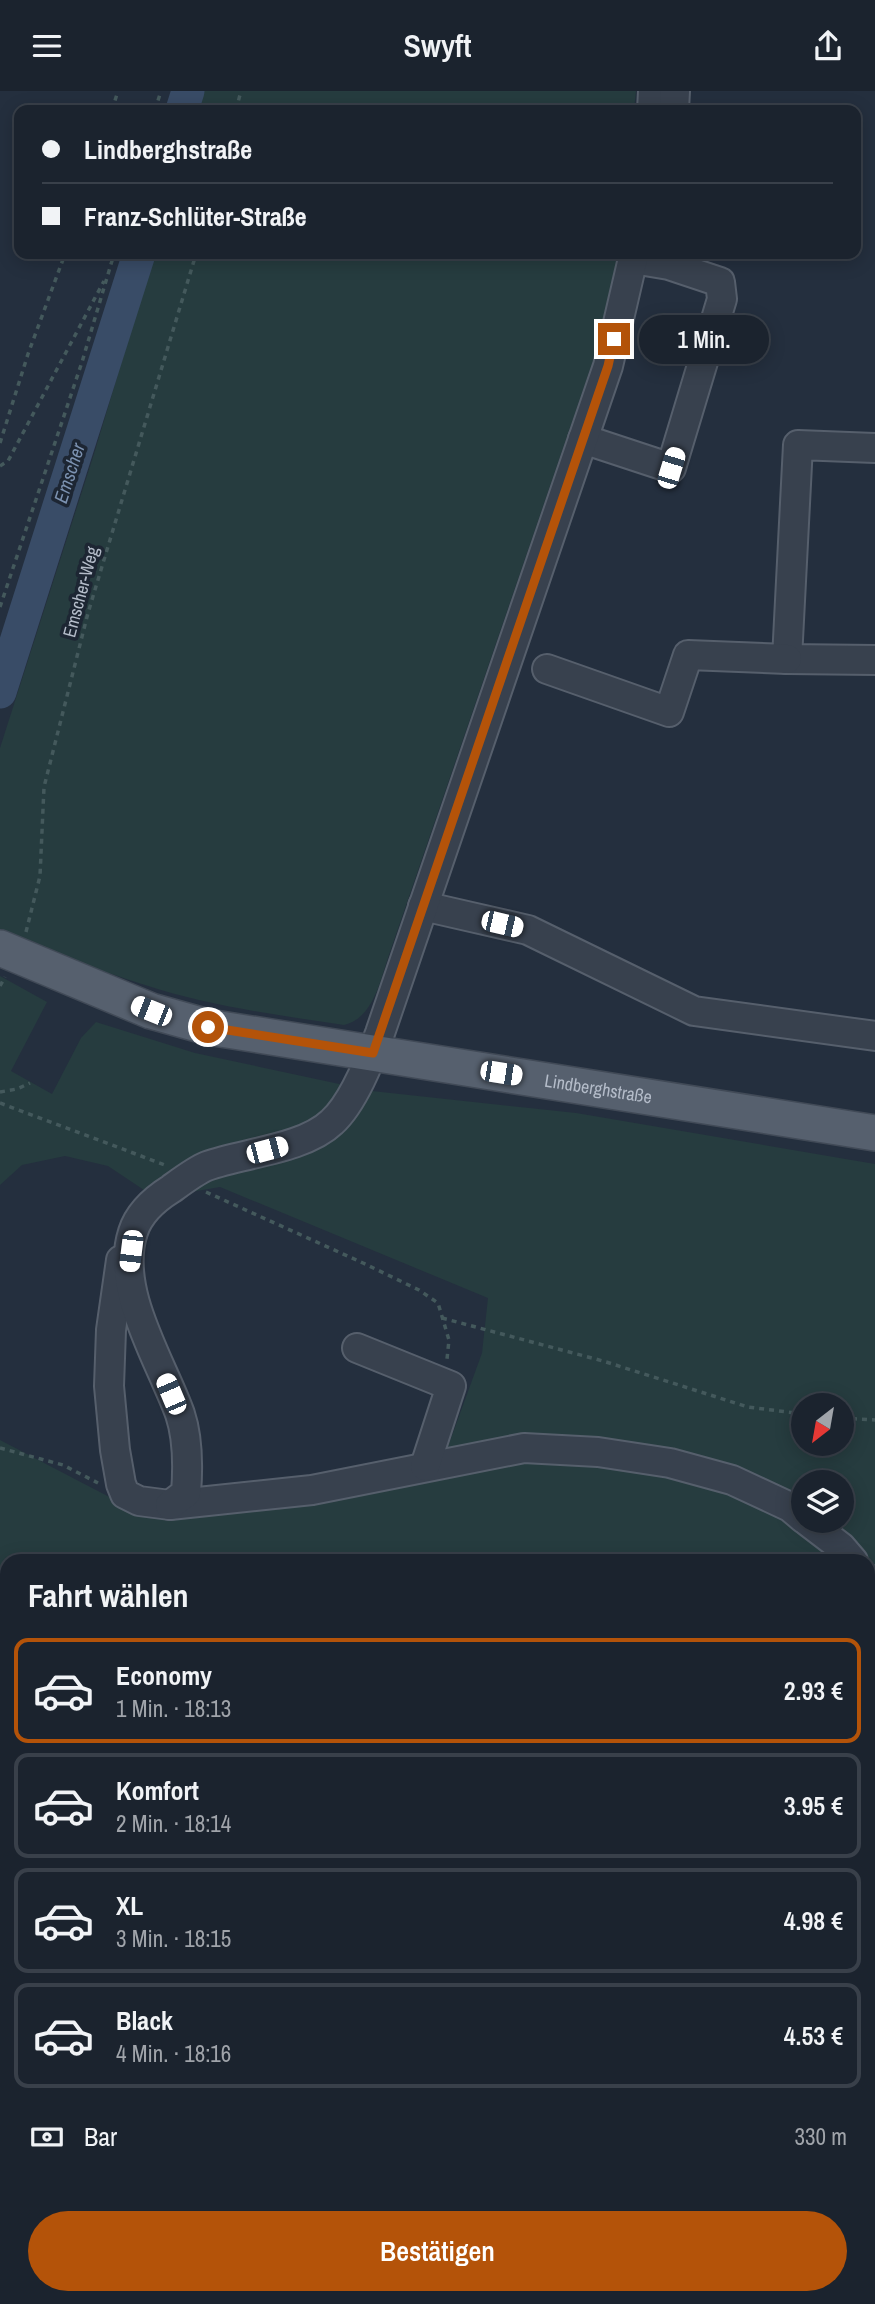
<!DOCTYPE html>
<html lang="de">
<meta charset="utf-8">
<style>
body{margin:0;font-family:"Archivo Narrow",sans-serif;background:#242b36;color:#f1f3f6;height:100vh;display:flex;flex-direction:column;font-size:26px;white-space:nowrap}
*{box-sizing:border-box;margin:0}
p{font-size:23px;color:#a0a4aa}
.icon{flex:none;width:38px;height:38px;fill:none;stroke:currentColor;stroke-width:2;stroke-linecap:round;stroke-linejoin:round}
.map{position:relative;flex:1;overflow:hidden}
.drawer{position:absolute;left:0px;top:1463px;width:875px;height:751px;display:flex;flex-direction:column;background:#1b232e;border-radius:21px 21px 0 0;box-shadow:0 4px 18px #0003,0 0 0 2px #39404a}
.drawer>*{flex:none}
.hud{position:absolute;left:14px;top:14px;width:847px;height:154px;border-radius:14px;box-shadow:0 4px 18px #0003,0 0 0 2px #39404a;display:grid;align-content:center;height:154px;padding:0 28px;background:#1b232e}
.needle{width:46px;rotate:211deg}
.buttons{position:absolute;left:791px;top:1302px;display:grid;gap:14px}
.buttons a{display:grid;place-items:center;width:63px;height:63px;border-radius:50%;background:#1b232e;box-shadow:0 4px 18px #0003,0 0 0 2px #39404a;font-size:35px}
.end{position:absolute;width:32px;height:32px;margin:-16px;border:9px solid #b45309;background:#fff;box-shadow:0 0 0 4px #fff}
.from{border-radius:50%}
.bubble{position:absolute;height:49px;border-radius:24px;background:#1b232e;box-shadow:0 4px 18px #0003,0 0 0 2px #39404a;font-size:23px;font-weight:600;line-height:49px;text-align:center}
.car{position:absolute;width:21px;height:42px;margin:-21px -10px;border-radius:9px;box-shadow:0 0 5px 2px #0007;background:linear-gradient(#fff 24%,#345 0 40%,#fff 0 76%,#345 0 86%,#fff 0)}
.hud b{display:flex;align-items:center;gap:24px;height:66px;font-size:26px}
.hud b+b{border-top:2px solid #39404a}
.hud i{width:18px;height:18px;background:#f1f3f6}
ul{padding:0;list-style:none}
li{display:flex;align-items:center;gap:21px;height:105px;margin:0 14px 10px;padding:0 14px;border:4px solid #39404a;border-radius:14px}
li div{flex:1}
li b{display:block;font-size:26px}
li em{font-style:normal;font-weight:600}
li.current{border-color:#b45309}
li>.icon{width:63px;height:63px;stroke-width:1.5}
h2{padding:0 28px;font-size:32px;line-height:84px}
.pay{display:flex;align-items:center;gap:18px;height:77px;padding:0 28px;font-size:26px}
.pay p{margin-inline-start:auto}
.cta{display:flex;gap:14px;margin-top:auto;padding:14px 28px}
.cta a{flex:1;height:80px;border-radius:42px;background:#b45309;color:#fff;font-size:28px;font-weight:600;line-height:80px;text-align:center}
header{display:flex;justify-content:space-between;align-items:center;height:91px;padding:0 28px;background:#1b232e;font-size:32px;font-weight:600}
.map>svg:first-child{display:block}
</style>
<header><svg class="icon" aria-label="menu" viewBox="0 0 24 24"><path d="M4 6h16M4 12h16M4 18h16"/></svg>Swyft<svg class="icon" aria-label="share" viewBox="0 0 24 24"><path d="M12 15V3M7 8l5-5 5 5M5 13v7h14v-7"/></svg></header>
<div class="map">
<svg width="875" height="2213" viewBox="0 0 875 2213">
<rect width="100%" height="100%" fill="#242f3e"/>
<g fill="#263c3f" fill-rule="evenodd">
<polygon points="203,0 636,0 634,19 197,19"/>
<path d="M154,163H618L595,264L391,858C381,885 375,927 344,934C277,924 209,915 145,894C95,879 48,858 0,838V657L94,363Z"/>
<path d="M0,885L47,911L11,980L52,1003L81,947L96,931L195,962L372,1000L576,1022L875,1073V2213H0V1349L119,1411L442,1372L482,1262L488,1207L220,1096L156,1107L108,1075L65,1065L22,1074L0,1094ZM803,1314H842V1353H803ZM803,1391H842V1430H803ZM7,1470H868V2207H7Z"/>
</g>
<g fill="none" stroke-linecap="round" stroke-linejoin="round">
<g stroke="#394c67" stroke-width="33">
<polyline points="182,19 188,0"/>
<polyline points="0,601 139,163"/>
</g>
<defs>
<g id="minor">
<polyline points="652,19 653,0"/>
<polyline points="674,19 675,0"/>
<polyline points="583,348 671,377 722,208 720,191 669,174 633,168"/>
<polyline points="875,357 798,354 787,568 875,569"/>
<polyline points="547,578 669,621 688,564 787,568"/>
<polyline points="423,815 528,839 694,920 875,945"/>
<polyline points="121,1169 111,1239 109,1295 115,1359 121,1393 125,1403 139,1410 170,1414 312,1399 524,1357 598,1361 670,1372 732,1389 790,1416 803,1427"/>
<polyline points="357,1257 451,1295 425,1375"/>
<path d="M170,1414L186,1402C188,1377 188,1347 180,1323C161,1270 114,1199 133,1141C139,1122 155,1108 171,1098C182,1090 195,1080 207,1075C243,1062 304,1058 332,1031C353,1012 370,969 380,942L608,275L634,163"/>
<polyline points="807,1430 841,1456 853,1470"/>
<polyline points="868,1488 875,1496"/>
<polyline points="868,1759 875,1726"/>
<polyline points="784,2213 784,2207"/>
</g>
<g id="major">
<path id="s1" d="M0,857L151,920L208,936L875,1042"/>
</g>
</defs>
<use href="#minor" stroke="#565f6c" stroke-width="32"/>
<use href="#major" stroke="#414a57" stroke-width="38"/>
<g stroke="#44595c" stroke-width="3.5" stroke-dasharray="5 5" stroke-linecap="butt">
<polyline points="112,19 118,0"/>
<polyline points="155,19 161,0"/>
<polyline points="236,19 241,0"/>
<polyline points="0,352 28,263 65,163"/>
<polyline points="0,375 8,370 104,190"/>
<polyline points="0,516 82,271 114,163"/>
<polyline points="26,841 40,785 44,696 88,522 196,163"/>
<polyline points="0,895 5,886"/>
<polyline points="0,1001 17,998 30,992"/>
<polyline points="0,1012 165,1074"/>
<polyline points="206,1101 363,1172 419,1199 438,1212 449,1249 447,1268"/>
<polyline points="442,1227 603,1270 748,1316 803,1323"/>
<polyline points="842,1327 875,1329"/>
<polyline points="0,1357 63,1374 98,1392"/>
<polyline points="0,1514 7,1520"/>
<polyline points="0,1602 7,1610"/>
<polyline points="0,1916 7,1905"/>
<polyline points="531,2207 531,2213"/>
<polyline points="704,2207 704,2213"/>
<polyline points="136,2213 138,2207"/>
</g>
<use href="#minor" stroke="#38414e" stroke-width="28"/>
<use href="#major" stroke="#56606e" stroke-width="35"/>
</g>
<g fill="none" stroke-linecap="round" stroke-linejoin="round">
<polyline stroke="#b45309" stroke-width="9" points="208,936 373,962 608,275 614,248"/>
</g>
<g text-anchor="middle" stroke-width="7" stroke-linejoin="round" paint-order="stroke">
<g font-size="18" fill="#b4bcc9" stroke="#1d2633">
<text transform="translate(81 501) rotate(-75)" y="6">Emscher-Weg</text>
<text dy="6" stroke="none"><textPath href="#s1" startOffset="618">Lindberghstraße</textPath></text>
</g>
<g font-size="19" font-style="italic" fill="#7c92b1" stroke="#1d2633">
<text transform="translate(69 382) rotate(-72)" y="7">Emscher</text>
</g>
</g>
</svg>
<div class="buttons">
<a><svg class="needle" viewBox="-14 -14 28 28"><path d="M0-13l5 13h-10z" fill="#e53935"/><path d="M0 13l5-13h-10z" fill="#a0a4aa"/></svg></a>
<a><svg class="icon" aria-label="layers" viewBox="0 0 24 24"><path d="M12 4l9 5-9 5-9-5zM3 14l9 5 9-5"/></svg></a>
</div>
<i class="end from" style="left:208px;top:936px"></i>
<i class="end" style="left:614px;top:248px"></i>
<div class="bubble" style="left:639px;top:224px;width:130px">1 Min.</div>
<i class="car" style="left:671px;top:377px;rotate:17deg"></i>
<i class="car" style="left:502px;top:833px;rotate:103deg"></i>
<i class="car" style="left:151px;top:920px;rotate:292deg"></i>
<i class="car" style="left:501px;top:982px;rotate:99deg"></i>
<i class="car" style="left:267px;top:1059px;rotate:75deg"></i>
<i class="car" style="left:131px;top:1160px;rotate:187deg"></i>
<i class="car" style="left:171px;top:1303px;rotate:337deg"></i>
<div class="hud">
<b><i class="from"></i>Lindberghstraße</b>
<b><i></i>Franz-Schlüter-Straße</b>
</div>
<section class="drawer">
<h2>Fahrt wählen</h2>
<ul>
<li class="current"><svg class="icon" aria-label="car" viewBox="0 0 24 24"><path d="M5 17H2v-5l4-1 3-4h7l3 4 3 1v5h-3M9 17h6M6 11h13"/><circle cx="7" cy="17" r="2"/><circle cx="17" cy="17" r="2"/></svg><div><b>Economy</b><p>1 Min. · 18:13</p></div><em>2.93 €</em></li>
<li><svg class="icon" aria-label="car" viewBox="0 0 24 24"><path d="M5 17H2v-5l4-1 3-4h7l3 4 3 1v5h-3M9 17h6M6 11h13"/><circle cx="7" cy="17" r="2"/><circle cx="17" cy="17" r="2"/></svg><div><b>Komfort</b><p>2 Min. · 18:14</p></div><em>3.95 €</em></li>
<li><svg class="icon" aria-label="car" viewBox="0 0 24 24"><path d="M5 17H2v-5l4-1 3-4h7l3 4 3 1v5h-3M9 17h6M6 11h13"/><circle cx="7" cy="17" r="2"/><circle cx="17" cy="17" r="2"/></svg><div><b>XL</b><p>3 Min. · 18:15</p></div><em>4.98 €</em></li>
<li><svg class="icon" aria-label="car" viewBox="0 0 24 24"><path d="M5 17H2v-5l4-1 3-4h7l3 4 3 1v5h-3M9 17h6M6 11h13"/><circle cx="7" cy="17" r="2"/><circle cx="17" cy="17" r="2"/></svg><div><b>Black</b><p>4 Min. · 18:16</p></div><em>4.53 €</em></li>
</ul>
<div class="pay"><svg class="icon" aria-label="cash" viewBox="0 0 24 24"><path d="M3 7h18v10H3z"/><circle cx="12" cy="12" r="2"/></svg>Bar<p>330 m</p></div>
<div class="cta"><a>Bestätigen</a></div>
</section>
</div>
